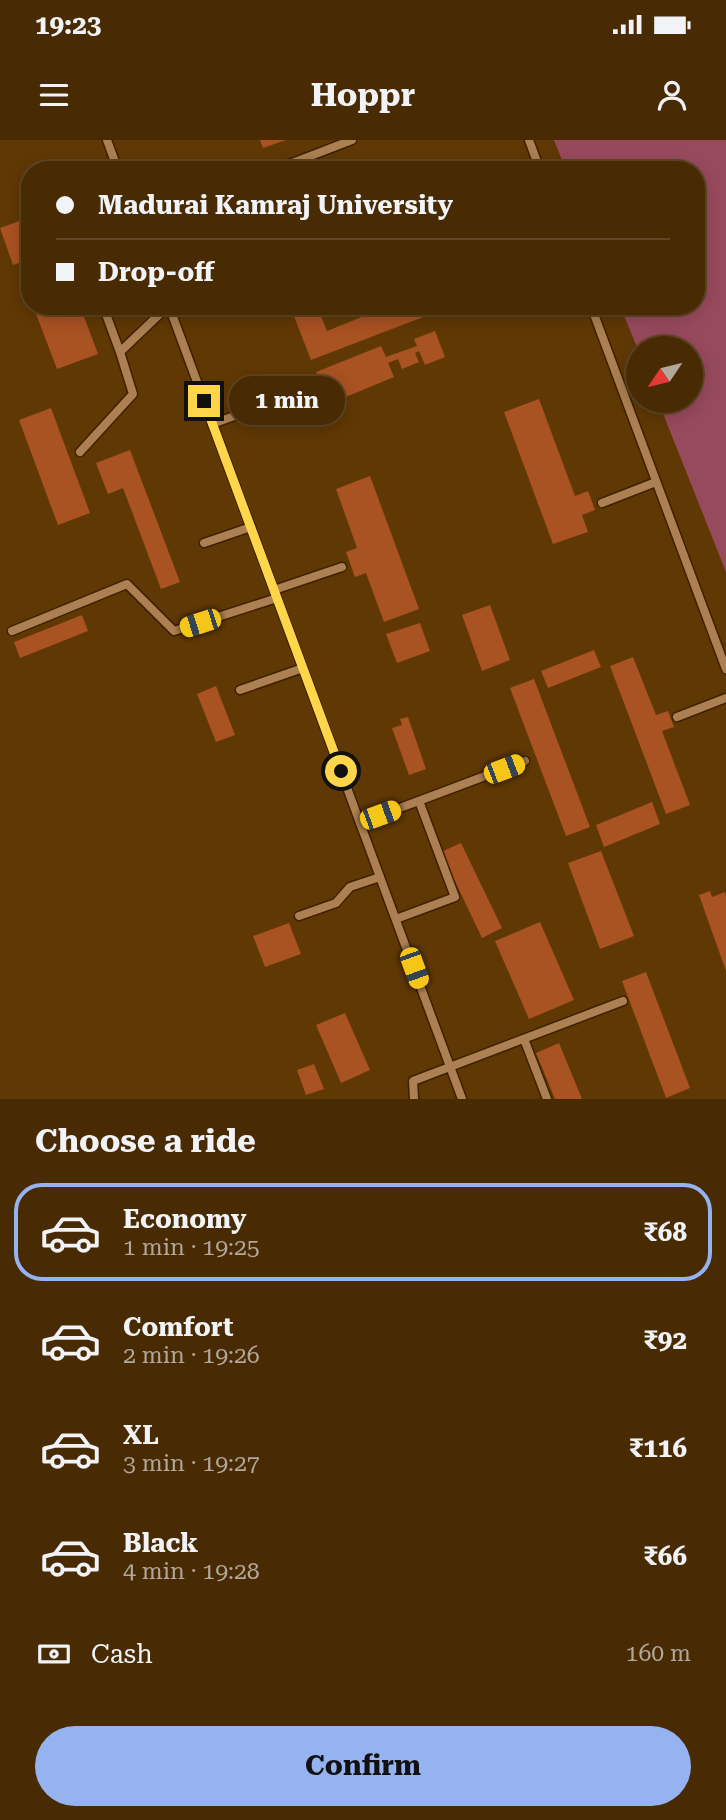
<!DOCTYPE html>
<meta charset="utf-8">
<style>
body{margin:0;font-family:"Roboto Serif",serif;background:#523612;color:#f1f3f6;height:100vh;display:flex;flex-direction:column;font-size:26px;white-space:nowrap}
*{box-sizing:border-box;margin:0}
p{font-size:23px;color:#b1a79a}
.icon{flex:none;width:38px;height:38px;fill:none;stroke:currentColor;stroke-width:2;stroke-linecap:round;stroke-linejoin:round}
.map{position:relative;height:959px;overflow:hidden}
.drawer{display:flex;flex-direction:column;background:#482a03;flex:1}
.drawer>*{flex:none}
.hud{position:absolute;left:21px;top:21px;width:684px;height:154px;border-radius:28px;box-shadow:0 4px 18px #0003,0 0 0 2px #604625;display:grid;align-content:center;height:154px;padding:0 35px;background:#482a03}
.needle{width:46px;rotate:235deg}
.fabs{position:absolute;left:626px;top:196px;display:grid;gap:14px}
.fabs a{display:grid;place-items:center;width:77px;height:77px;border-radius:50%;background:#482a03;box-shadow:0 4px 18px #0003,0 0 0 2px #604625;font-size:35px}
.end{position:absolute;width:32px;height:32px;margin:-16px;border:9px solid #ffd54a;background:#111;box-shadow:0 0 0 4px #111}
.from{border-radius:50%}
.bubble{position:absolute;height:49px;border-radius:24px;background:#482a03;box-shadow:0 4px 18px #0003,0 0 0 2px #604625;font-size:23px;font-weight:700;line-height:49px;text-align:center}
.car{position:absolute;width:21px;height:42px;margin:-21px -10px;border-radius:9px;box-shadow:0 0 5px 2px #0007;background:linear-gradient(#f5c518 24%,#345 0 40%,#f5c518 0 76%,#345 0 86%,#f5c518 0)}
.hud b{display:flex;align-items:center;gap:24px;height:66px;font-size:26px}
.hud b+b{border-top:2px solid #604625}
.hud i{width:18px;height:18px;background:#f1f3f6}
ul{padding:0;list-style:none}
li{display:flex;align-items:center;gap:21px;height:98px;margin:0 14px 10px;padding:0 21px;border:4px solid transparent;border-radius:28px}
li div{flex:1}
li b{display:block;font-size:26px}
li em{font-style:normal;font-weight:700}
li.selected{border-color:#95b2f1}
li>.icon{width:63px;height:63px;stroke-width:1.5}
h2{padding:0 35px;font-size:32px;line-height:84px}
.pay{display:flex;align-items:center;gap:18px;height:77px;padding:0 35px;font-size:26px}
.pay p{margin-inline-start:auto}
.primary-button{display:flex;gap:14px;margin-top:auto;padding:14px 35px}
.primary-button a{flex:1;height:80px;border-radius:42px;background:#95b2f1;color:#111;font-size:28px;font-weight:700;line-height:80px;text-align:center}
.status{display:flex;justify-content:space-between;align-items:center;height:49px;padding:0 35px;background:#482a03;direction:ltr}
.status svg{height:19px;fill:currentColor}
header{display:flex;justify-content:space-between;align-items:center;height:91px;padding:0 35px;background:#482a03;font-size:32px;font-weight:700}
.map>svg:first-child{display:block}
</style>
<div class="status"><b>19:23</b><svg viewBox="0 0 49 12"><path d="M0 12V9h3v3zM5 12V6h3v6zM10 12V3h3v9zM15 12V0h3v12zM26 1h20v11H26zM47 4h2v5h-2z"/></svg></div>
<header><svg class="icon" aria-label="menu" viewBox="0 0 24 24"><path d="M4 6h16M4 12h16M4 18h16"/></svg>Hoppr<svg class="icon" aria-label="person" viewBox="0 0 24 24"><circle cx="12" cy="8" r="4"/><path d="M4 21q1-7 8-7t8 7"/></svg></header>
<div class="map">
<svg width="726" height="959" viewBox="0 0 726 959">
<rect width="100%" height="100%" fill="#603804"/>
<polygon fill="#984a5d" points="554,0 726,0 726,432 658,261 691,261 691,208 639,208 639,212 620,166 696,166 696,30 566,30"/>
<g fill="#a95222">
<polygon points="260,0 286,0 263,8"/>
<polygon points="30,77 30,119 13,125 0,88"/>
<polygon points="33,166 80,166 98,214 57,229"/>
<polygon points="290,166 317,166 327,191 379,170 378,166 428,166 431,174 311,220"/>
<polygon points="435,191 445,217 425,225 419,211 415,213 419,222 402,229 398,219 388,223 394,237 329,264 316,232 381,206 386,217 417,206 414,199"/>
<polygon points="539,259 575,356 588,351 595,370 582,375 588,392 553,404 504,272"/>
<polygon points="51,268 90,373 58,385 19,280"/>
<polygon points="130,310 180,442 161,449 123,348 108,354 96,323"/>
<polygon points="370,336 419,469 384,482 366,433 355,437 346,412 357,408 336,349"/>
<polygon points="490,465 510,520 482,531 462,475"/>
<polygon points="82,475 88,491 20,518 14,502"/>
<polygon points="420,483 430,511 397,523 386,494"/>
<polygon points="594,510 601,527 548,548 541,531"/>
<polygon points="633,517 656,575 668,571 674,587 662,591 690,665 666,674 610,526"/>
<polygon points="534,539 590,687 566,696 510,548"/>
<polygon points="216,546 235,595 216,602 197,554"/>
<polygon points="408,577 426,629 409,635 392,588 402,585 400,579"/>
<polygon points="652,662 660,684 604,707 596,685"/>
<polygon points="461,703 502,788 482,798 441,712"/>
<polygon points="601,711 634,796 600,809 568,723"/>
<polygon points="710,751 712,757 725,752 726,757 726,831 699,755"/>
<polygon points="540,782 574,860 529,879 495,801"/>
<polygon points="289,783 301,814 265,827 253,796"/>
<polygon points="646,832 690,948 666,958 622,841"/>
<polygon points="345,873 370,930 341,943 316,885"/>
<polygon points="559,903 582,959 555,959 536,913"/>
<polygon points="314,924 324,949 306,955 297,930"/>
</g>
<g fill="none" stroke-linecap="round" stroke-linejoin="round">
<defs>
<g id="lane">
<polyline points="107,0 118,30"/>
<polyline points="529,0 540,30"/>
<polyline points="274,30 352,0"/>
<polyline points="103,166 120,212"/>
<polyline points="169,166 462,959"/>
<polyline points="591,166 726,529"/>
<polyline points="212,284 312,248"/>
<polyline points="80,312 133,254 120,212 168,166"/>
<polyline points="602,363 656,342"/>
<polyline points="204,403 251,387"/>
<polyline points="274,450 342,427"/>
<polyline points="12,491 127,444 174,491 277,458"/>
<polyline points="240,550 303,528"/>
<polyline points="677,577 726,558"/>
<polyline points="360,683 525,621"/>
<polyline points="299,776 336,763 350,747 380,737"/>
<polyline points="396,779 455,757 419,661"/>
<polyline points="524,899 547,959"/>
<polyline points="414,959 413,941 623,861"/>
</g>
</defs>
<use href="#lane" stroke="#3f2100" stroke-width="11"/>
<use href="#lane" stroke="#ac8052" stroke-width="8"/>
</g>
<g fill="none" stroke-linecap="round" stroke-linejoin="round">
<polyline stroke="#ffd54a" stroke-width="9" points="204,261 341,631"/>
</g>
</svg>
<div class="fabs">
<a><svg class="needle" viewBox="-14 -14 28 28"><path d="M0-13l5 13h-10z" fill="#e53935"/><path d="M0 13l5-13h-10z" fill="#b1a79a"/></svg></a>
</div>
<i class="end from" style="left:341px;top:631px"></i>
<i class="end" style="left:204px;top:261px"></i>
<div class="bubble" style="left:229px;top:236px;width:116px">1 min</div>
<i class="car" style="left:200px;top:483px;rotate:252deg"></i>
<i class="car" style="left:504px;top:629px;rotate:69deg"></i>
<i class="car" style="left:380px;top:675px;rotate:70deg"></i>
<i class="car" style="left:414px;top:828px;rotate:160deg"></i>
<div class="hud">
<b><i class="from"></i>Madurai Kamraj University</b>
<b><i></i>Drop-off</b>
</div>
</div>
<section class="drawer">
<h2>Choose a ride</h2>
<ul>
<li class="selected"><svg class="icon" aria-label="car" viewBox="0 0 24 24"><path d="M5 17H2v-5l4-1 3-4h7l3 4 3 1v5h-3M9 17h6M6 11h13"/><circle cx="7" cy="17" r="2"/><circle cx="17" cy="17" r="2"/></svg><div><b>Economy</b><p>1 min · 19:25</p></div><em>₹68</em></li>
<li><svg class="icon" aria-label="car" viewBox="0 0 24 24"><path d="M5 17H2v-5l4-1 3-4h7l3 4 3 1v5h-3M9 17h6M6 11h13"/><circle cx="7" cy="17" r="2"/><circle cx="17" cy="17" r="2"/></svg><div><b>Comfort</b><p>2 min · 19:26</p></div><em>₹92</em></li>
<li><svg class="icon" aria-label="car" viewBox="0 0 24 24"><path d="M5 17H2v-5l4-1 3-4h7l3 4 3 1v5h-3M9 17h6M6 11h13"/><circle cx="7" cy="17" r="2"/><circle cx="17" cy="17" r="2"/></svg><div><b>XL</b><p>3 min · 19:27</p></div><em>₹116</em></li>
<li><svg class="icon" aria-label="car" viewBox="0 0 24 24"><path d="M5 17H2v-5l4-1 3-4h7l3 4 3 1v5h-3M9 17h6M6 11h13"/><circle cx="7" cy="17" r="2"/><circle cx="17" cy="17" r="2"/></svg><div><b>Black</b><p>4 min · 19:28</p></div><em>₹66</em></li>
</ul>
<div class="pay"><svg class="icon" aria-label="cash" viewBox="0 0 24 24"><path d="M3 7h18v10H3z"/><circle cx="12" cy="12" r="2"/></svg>Cash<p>160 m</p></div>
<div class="primary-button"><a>Confirm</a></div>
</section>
